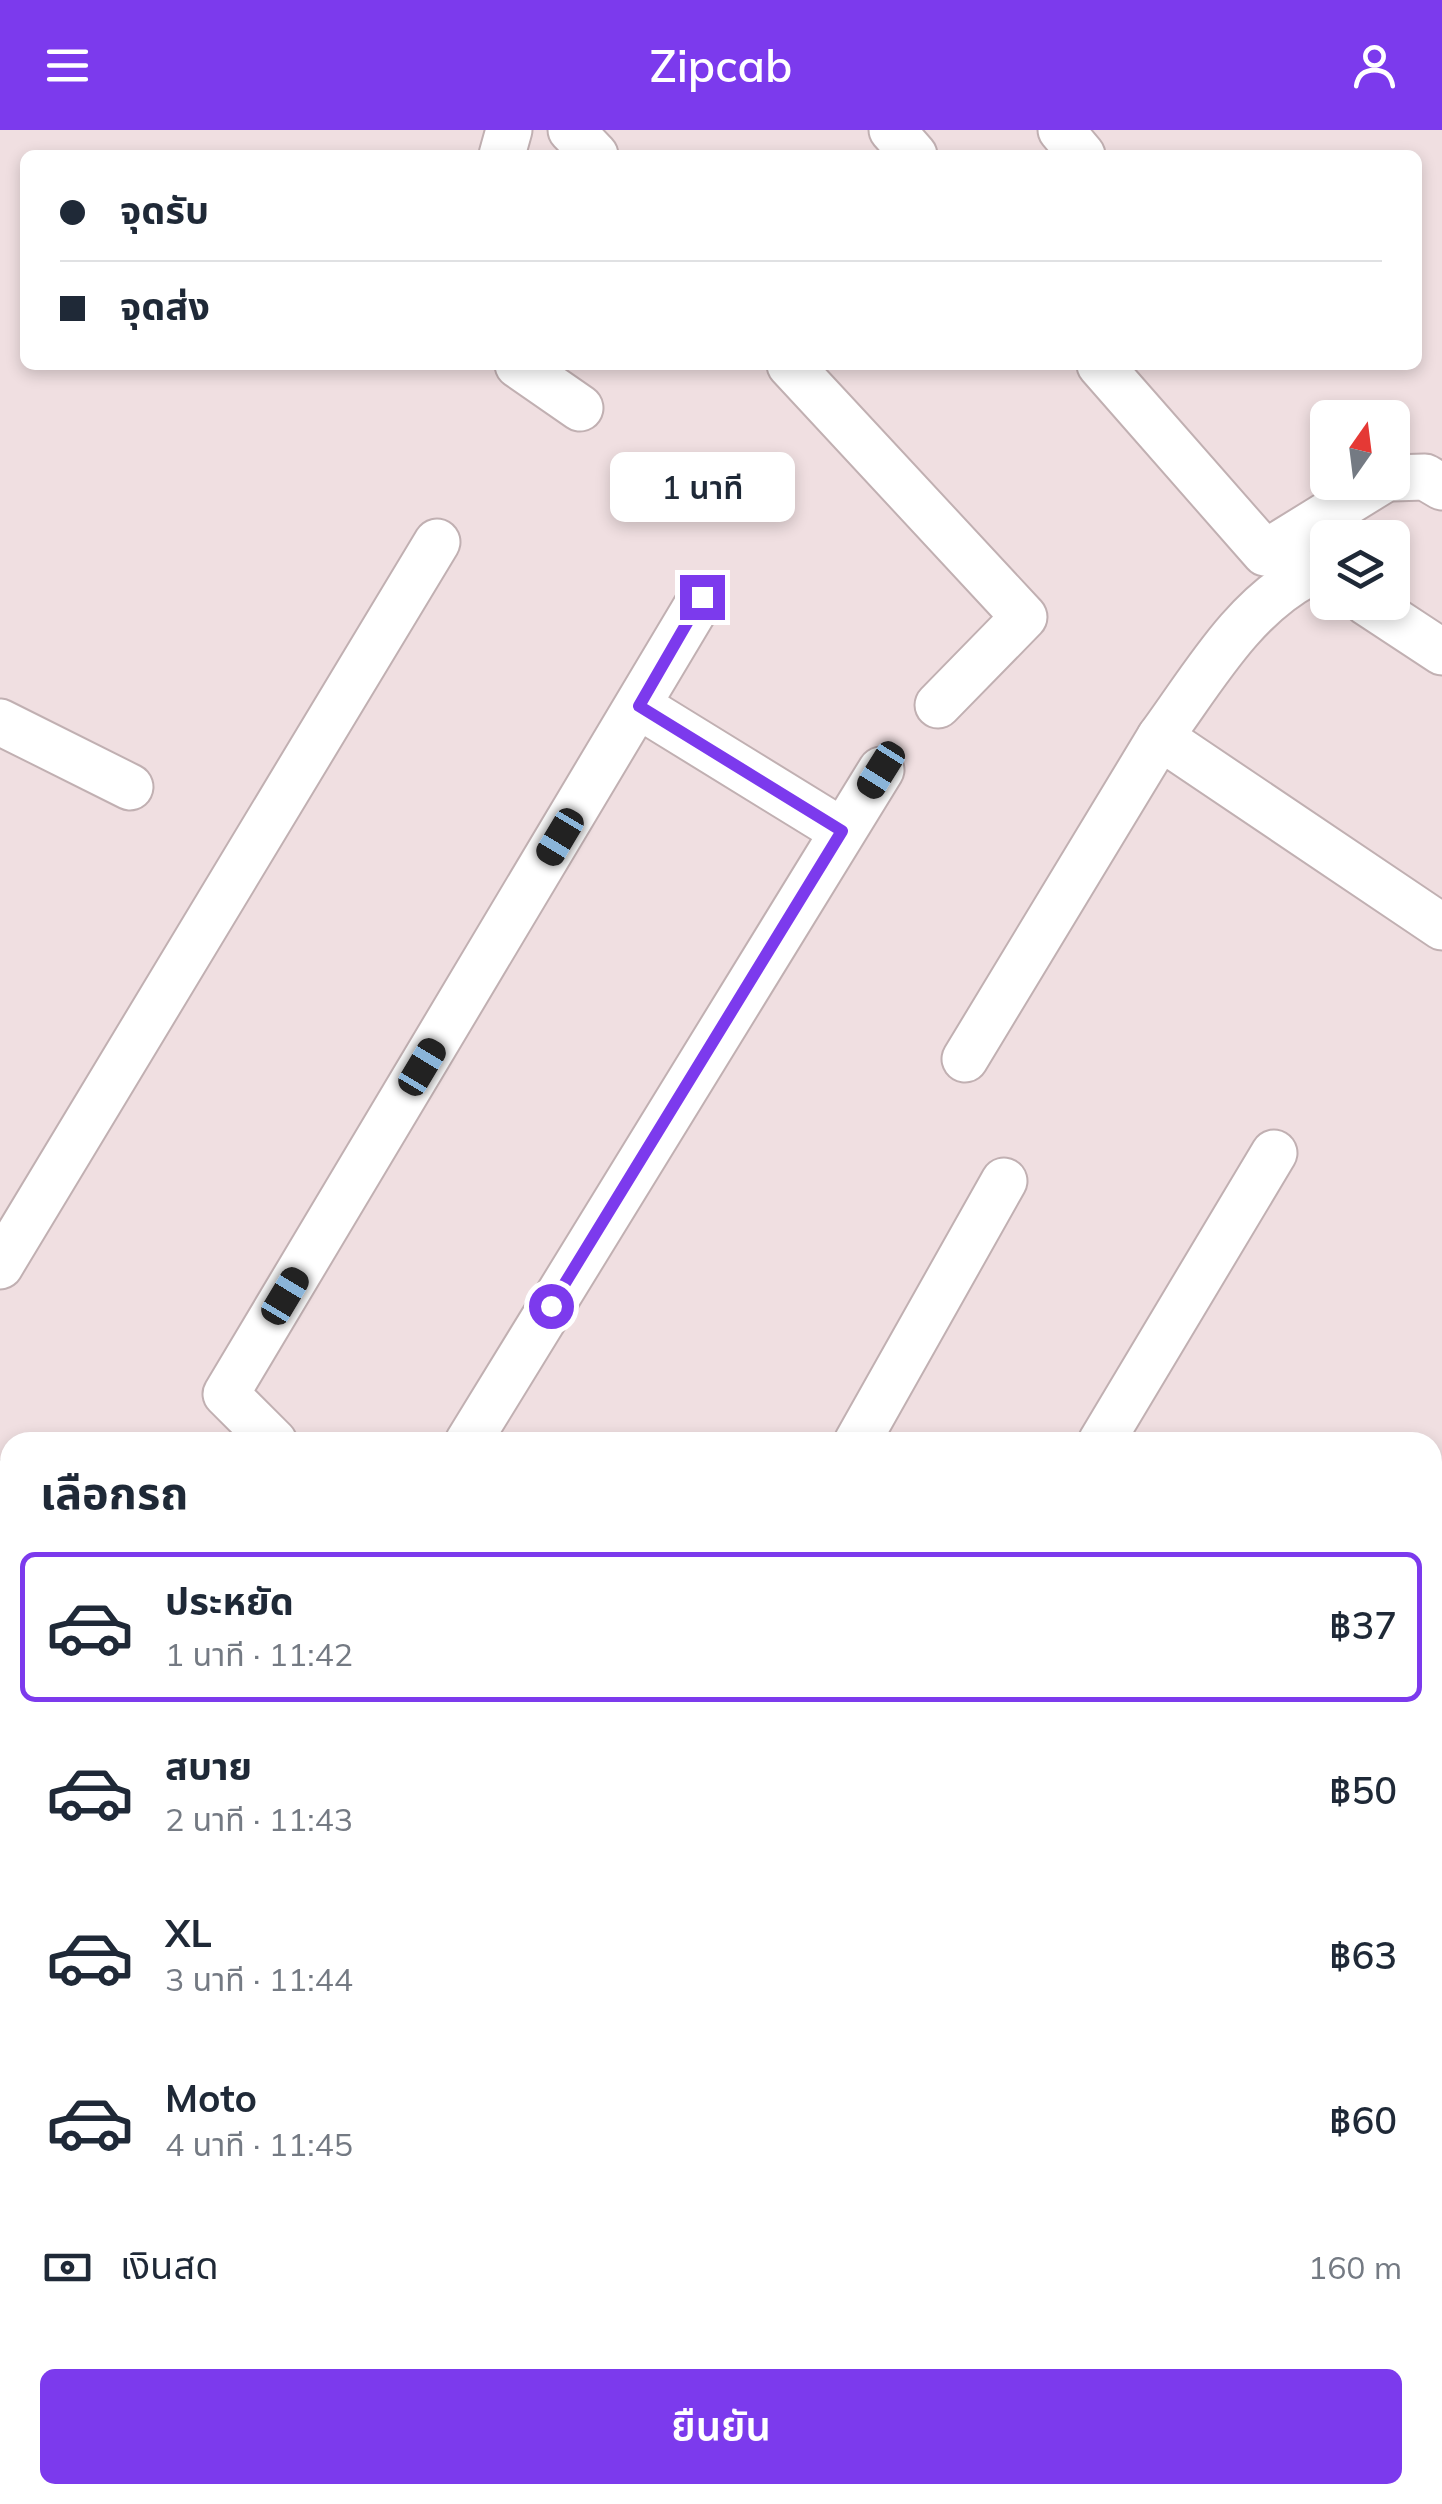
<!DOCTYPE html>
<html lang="th">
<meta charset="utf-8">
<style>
body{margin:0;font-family:Mulish,"Noto Sans Thai",sans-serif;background:#f6f6f7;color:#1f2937;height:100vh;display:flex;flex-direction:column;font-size:38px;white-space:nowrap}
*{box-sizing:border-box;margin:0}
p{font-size:32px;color:#747a83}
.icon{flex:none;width:55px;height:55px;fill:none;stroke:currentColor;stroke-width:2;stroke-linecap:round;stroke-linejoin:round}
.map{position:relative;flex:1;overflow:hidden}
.sheet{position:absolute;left:0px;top:1302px;width:1442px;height:1072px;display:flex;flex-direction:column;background:#fff;border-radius:30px 30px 0 0;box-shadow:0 5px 15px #0003}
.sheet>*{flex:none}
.hud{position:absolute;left:20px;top:20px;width:1402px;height:220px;border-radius:15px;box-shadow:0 5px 15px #0003;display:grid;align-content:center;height:220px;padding:0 40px;background:#fff}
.needle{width:65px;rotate:14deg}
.buttons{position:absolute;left:1310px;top:270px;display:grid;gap:20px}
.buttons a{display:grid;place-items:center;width:100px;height:100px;border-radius:15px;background:#fff;box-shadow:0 5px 15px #0003;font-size:50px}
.end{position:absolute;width:45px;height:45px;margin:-22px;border:12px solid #7c3aed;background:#fff;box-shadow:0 0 0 5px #fff}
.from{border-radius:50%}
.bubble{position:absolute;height:70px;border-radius:15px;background:#fff;box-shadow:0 5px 15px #0003;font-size:32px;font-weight:600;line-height:70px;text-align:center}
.car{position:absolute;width:30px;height:60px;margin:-30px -15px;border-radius:12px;box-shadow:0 0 8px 2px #0007;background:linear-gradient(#222 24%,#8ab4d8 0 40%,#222 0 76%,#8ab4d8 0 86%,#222 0)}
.hud b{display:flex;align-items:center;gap:35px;height:95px;font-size:38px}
.hud b+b{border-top:2px solid #e0e1e3}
.hud i{width:25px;height:25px;background:#1f2937}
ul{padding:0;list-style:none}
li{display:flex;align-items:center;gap:30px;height:150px;margin:0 20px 15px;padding:0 20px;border:5px solid transparent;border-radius:15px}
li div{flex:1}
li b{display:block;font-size:38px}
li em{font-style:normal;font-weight:600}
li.selected{border-color:#7c3aed}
li>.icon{width:90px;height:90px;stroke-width:1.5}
h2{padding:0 40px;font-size:45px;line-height:120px}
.pay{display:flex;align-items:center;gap:25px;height:110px;padding:0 40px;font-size:38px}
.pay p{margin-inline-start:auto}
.action{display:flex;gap:20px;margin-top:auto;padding:20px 40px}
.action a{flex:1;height:115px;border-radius:15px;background:#7c3aed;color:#fff;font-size:40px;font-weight:600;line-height:115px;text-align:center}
header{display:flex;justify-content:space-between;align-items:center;height:130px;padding:0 40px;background:#7c3aed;color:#fff;font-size:45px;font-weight:600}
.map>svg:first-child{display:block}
</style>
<header><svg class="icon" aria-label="menu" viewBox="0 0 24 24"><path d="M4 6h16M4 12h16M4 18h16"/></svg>Zipcab<svg class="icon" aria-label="person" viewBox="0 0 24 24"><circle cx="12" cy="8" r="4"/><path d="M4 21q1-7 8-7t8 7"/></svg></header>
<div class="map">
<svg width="1442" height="2374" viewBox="0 0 1442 2374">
<rect width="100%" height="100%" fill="#f0dfe1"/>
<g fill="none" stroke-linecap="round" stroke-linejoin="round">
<defs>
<g id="minor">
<polyline points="571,0 595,25"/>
<polyline points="892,0 914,25"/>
<polyline points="1061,0 1082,25"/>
<polyline points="502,25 509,0"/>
<polyline points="518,235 580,278"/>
<polyline points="790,235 1024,487 938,575"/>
<polyline points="1100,235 1265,423 1380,352"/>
<polyline points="1392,348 1425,347 1442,357"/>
<path d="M1328,449L1307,444C1242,478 1202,550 1160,607L1442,797"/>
<polyline points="1366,472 1442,522"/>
<polyline points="639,576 842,701"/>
<polyline points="0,592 130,657"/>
<polyline points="965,929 1160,607"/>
<polyline points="0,1136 437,412"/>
<polyline points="274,1312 226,1264 702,467"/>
<polyline points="468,1312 881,640"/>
<polyline points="857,1312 1004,1051"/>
<polyline points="1101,1312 1274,1023"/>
<polyline points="0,1354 10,1359"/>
<polyline points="0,1661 10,1638"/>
<polyline points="1432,1736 1442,1743"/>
<polyline points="1432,1821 1442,1812"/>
<polyline points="0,1957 10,1958"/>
<polyline points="0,2230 10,2231"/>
<polyline points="735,2365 739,2374"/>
<polyline points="1017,2365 1028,2374"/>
<polyline points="44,2374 45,2365"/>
<polyline points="571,2374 572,2365"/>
<polyline points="899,2374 905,2365"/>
</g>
</defs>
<use href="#minor" stroke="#c1b0b2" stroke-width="49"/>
<use href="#minor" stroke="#fff" stroke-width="45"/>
</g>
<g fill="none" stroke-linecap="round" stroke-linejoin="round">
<polyline stroke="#7c3aed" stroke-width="12" points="551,1176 842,701 639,576 702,467"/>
</g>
</svg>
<div class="buttons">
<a><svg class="needle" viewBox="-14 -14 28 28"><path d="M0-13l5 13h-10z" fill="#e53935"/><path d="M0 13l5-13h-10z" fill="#747a83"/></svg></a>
<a><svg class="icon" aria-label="layers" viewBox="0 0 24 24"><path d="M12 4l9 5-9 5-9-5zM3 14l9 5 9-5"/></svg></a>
</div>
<i class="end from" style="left:551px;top:1176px"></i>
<i class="end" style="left:702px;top:467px"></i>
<div class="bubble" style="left:610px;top:322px;width:185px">1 นาที</div>
<i class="car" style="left:881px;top:640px;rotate:212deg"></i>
<i class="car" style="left:560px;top:707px;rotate:211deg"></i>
<i class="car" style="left:422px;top:937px;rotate:31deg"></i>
<i class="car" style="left:285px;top:1166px;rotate:31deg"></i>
<div class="hud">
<b><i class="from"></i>จุดรับ</b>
<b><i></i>จุดส่ง</b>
</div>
<section class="sheet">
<h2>เลือกรถ</h2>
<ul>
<li class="selected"><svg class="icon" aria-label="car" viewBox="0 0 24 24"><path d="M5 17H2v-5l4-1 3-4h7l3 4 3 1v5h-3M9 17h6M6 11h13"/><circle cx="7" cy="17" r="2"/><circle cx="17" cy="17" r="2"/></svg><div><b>ประหยัด</b><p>1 นาที · 11:42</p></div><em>฿37</em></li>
<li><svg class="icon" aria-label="car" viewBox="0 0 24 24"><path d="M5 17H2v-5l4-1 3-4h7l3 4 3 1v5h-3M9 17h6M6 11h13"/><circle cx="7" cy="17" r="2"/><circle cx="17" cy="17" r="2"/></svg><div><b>สบาย</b><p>2 นาที · 11:43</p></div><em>฿50</em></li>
<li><svg class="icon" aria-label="car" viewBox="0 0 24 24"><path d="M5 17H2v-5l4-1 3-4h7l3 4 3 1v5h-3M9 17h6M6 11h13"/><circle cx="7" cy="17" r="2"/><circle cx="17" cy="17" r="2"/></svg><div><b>XL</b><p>3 นาที · 11:44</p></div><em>฿63</em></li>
<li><svg class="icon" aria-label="car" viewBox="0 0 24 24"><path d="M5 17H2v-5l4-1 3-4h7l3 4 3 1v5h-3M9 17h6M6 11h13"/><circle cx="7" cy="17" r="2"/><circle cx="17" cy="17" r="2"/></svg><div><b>Moto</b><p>4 นาที · 11:45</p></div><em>฿60</em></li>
</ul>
<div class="pay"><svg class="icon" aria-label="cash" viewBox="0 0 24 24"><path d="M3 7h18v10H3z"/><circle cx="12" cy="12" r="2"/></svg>เงินสด<p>160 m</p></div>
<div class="action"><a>ยืนยัน</a></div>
</section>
</div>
